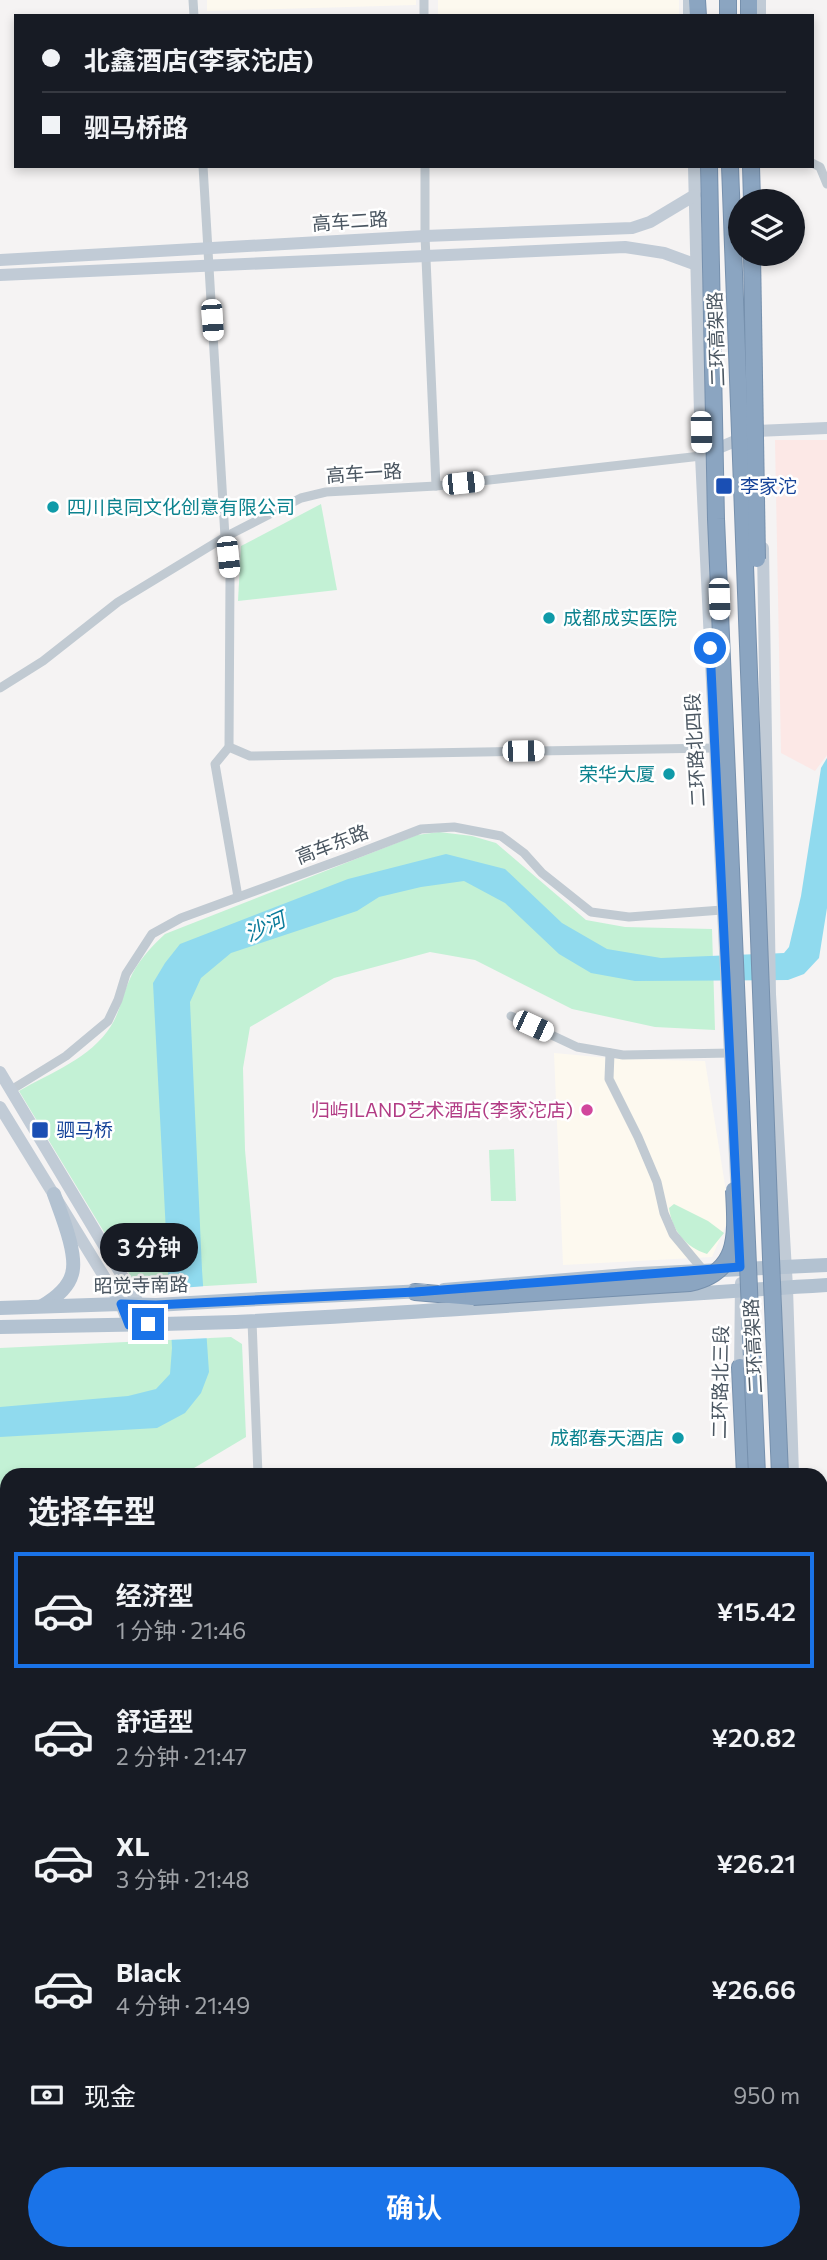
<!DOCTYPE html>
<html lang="zh">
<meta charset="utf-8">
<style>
body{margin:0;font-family:Commissioner,"Noto Sans SC",sans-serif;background:#242831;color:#f1f3f6;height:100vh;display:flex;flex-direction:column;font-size:26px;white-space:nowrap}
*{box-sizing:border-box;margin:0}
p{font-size:23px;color:#9ea1a6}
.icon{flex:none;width:38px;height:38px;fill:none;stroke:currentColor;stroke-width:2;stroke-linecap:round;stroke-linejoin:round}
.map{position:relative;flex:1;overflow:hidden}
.sheet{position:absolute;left:0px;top:1468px;width:828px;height:793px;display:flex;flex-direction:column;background:#171b24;border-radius:21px 21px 0 0;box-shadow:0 4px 10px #0003}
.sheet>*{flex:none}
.hud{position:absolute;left:14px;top:14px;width:800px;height:154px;border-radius:0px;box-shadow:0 4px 10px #0003;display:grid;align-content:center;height:154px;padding:0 28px;background:#171b24}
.buttons{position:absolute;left:728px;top:189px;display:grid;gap:14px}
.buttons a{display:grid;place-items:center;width:77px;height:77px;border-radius:50%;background:#171b24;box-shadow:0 4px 10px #0003;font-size:35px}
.end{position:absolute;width:32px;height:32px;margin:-16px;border:9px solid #1a73e8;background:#fff;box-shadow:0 0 0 4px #fff}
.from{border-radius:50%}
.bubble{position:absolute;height:49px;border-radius:24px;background:#171b24;box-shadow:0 4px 10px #0003;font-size:23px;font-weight:600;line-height:49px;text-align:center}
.car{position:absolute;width:21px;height:42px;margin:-21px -10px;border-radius:9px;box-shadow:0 0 5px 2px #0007;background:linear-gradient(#fff 24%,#345 0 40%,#fff 0 76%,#345 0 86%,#fff 0)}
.hud b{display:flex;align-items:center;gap:24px;height:66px;font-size:26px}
.hud b+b{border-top:2px solid #363941}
.hud i{width:18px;height:18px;background:#f1f3f6}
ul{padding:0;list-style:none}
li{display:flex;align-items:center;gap:21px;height:116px;margin:0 14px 10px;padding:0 14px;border:4px solid transparent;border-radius:0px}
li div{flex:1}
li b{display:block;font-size:26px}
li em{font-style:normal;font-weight:600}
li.selected{border-color:#1a73e8}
li>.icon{width:63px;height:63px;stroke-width:1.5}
h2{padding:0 28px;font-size:32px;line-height:84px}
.pay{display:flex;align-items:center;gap:18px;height:77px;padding:0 28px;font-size:26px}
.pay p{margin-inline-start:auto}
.action{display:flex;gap:14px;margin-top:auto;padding:14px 28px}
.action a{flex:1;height:80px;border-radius:42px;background:#1a73e8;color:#fff;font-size:28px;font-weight:600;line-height:80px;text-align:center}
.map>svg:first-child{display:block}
</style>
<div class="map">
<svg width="827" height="2260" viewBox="0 0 827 2260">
<rect width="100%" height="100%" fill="#f5f3f3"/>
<g fill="#fdf9ef">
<polygon points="207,0 416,0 416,5 207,11"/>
<rect x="438" y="0" width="241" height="16"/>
<polygon points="554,1053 620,1059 705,1061 730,1216 712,1257 563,1265"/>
</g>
<polygon fill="#fce8e6" points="775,440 827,440 827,755 815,771 781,753"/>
<g fill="#c3f1d5">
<polygon points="321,504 337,590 238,601 241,546"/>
<path d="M439,832L472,836L496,843L586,920L625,927L712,929L715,1030L655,1027L572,1009L475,960L430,952L334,978L250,1027L243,1068L245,1150L257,1283L139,1290L19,1091C50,1073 91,1058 111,1026C120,1012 122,996 129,981C137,962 150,948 165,934L417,835Z"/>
<polygon points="514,1149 516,1201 491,1201 489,1150"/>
<path d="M674,1204L708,1221L724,1233L707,1254C685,1247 672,1230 669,1208Z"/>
<polygon points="231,1337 242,1344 246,1437 189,1471 170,1475 7,1475 7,1497 0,1499 0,1348"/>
</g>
<polygon fill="#90daee" points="827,758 827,908 819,958 804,974 788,980 635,981 591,973 559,954 505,903 464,881 421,887 379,897 357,911 231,953 201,978 190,1002 202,1270 209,1372 201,1393 185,1413 157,1428 0,1437 0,1407 128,1396 156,1389 170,1374 172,1348 153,983 165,963 180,944 348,879 446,854 505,869 562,923 607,949 661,958 784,953 789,947 801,896 821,768"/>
<polygon fill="#f5f3f3" points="207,1286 210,1338 168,1340 166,1289"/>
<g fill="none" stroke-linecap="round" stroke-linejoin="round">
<defs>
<g id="highway">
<polyline points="697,0 698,16"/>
<polyline points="728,0 728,16"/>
<polyline points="749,0 749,16"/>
<polyline points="751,166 752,201"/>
<polyline points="415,1292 473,1297"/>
<polyline points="740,1367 745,1475"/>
<polyline points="821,2060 827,2076"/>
<polyline points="821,2103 827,2116"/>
</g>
</defs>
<use href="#highway" stroke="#7690ad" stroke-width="18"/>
<g stroke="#c1cad2" stroke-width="9">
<polyline points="193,0 194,16"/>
<polyline points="424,0 424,16"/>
<polyline points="812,163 820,167 827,184"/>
<polyline points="203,166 225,537 230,578 229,747 215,764 238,897"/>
<polyline points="425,166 425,236 436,486"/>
<polyline points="0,688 43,661 118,602 225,537 301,498 326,492 436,486 701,456"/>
<polyline points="229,747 250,756 715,748"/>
<polyline points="511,1016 577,1047 623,1055 731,1053"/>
<polyline points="610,1053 609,1079 638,1137 657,1182 664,1213 673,1234 703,1270"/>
<polyline points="11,1090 66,1056 108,1021 118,1000 126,974 152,934 181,918 351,856 421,829 454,827 501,836 524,853 542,873 591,912 629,917 722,910"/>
<polyline points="252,1321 258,1475"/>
<polyline points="821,1650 827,1649"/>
<polyline points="0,2083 7,2080"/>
<polyline points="211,2254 215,2260"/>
</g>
<g stroke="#c1cbd6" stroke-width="12">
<polyline points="689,0 689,16"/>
<polyline points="760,0 760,16"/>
<polyline points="694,166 701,456 737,1199"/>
<polyline points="0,260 425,236 632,228 650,222 695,195"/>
<polyline points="0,275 625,247 664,253 697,265"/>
<polyline points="709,452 759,431 827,428"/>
<polyline points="763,548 770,994 787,1288 793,1475"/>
<polyline points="0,1072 139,1304 148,1324"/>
<polyline points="0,1107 121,1304 129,1325"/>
<polyline points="740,1373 741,1283"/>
<polyline points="821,2028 827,2053"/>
<polyline points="821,2130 827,2142"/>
</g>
<g stroke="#b3c2d1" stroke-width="14">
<polyline points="444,1290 639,1274 827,1265"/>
<polyline points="241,1300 424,1291"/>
<path d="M42,1306C54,1299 68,1289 72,1274C78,1254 61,1214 54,1194"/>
<polyline points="0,1308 121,1304 156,1305"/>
<path d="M236,1322C433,1312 630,1297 827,1285"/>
<polyline points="0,1327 162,1324"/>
</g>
<use href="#highway" stroke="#8ba5c1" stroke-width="16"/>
<g stroke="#b5b8bd" stroke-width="2.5">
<polyline points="0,1555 7,1567"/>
<polyline points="416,2254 420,2260"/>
<polyline points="431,2254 435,2260"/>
</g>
<defs>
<g id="highway-bridge">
<polyline points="709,166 716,519 757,1475"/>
<path d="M730,166C748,603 761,1039 780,1475"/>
<polyline points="752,254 757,559"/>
<path d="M473,1297L690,1283C741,1272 736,1233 734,1190"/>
</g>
</defs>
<use href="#highway-bridge" stroke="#7690ad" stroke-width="18" stroke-linecap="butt"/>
<g stroke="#b3c2d1" stroke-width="14">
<polyline points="156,1305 241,1300"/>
<polyline points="162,1324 236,1322"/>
</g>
<use href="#highway-bridge" stroke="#8ba5c1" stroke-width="16"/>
</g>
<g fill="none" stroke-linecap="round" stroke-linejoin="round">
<polyline stroke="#1a73e8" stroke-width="9" points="148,1324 129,1325 121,1304 156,1305 415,1292 740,1267 710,648"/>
</g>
<g fill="#1a4fb4" stroke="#fff" stroke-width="2.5">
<rect x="715" y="477" width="18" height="18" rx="3.5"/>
<rect x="31" y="1121" width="18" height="18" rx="3.5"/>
</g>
<g fill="#0f9aa8" stroke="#fff" stroke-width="2.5">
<circle cx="53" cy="507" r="7"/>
<circle cx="549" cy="618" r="7"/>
<circle cx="669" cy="774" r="7"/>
<circle cx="678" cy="1438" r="7"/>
</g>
<circle fill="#d1479c" stroke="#fff" stroke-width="2.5" cx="587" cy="1110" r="7"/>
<g text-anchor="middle" stroke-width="5" stroke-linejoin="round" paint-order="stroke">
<g font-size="19" fill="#4a5661" stroke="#fff">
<text transform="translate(350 221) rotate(-4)" y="7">高车二路</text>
<text transform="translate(716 339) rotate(-92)" y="7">二环高架路</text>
<text transform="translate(364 473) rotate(-4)" y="7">高车一路</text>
<text transform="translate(695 750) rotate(-93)" y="7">二环路北四段</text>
<text transform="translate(332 844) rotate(-21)" y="7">高车东路</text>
<text transform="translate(141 1285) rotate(-1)" y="7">昭觉寺南路</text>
<text transform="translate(753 1346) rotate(-93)" y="7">二环高架路</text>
<text transform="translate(720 1382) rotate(-89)" y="7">二环路北三段</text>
</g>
<g font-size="19" fill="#164399" stroke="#fff" text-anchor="start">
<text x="740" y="493">李家沱</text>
<text x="56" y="1137">驷马桥</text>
</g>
<g font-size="19" fill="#0d838f" stroke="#fff" text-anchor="start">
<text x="67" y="514">四川良同文化创意有限公司</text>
<text x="563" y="625">成都成实医院</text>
<text x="655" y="781" text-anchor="end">荣华大厦</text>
<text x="664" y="1445" text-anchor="end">成都春天酒店</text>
</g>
<g font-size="19" fill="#b23c85" stroke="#fff" text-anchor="end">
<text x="573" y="1117">归屿ILAND艺术酒店(李家沱店)</text>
</g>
<g font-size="21" font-style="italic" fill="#0c7c9b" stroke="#fff">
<text transform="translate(265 927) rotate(-24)" y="7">沙河</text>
</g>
</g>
</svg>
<div class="buttons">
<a><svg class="icon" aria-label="layers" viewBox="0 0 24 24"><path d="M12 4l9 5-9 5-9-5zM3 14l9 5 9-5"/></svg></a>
</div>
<i class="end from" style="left:710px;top:648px"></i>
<i class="end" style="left:148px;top:1324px"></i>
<div class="bubble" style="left:100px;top:1223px;width:98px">3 分钟</div>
<i class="car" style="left:212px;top:320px;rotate:176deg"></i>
<i class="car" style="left:701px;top:432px;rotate:179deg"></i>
<i class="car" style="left:463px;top:483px;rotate:84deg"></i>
<i class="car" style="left:228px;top:557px;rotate:174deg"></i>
<i class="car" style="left:719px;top:599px;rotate:178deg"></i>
<i class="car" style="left:523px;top:751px;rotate:89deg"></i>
<i class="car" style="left:533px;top:1026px;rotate:115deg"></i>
<div class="hud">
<b><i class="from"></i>北鑫酒店(李家沱店)</b>
<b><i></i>驷马桥路</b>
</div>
<section class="sheet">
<h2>选择车型</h2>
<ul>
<li class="selected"><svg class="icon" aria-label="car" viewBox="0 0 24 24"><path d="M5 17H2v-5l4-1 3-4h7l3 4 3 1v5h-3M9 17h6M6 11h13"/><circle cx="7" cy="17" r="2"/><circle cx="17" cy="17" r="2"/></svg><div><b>经济型</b><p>1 分钟 · 21:46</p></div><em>¥15.42</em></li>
<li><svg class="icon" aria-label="car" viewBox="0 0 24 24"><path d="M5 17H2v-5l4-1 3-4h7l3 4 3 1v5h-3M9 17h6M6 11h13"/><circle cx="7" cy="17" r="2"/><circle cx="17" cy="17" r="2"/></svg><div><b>舒适型</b><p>2 分钟 · 21:47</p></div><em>¥20.82</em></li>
<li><svg class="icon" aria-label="car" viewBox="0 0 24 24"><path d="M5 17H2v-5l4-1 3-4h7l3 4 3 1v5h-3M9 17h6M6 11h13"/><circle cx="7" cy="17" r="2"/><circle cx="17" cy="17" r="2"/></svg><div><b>XL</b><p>3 分钟 · 21:48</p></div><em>¥26.21</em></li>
<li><svg class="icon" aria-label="car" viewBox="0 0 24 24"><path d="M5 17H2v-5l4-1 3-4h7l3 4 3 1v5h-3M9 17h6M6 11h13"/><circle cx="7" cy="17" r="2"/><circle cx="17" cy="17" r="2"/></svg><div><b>Black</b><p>4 分钟 · 21:49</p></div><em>¥26.66</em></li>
</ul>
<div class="pay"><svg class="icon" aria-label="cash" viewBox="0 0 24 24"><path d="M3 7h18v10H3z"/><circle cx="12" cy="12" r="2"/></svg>现金<p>950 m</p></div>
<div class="action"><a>确认</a></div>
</section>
</div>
